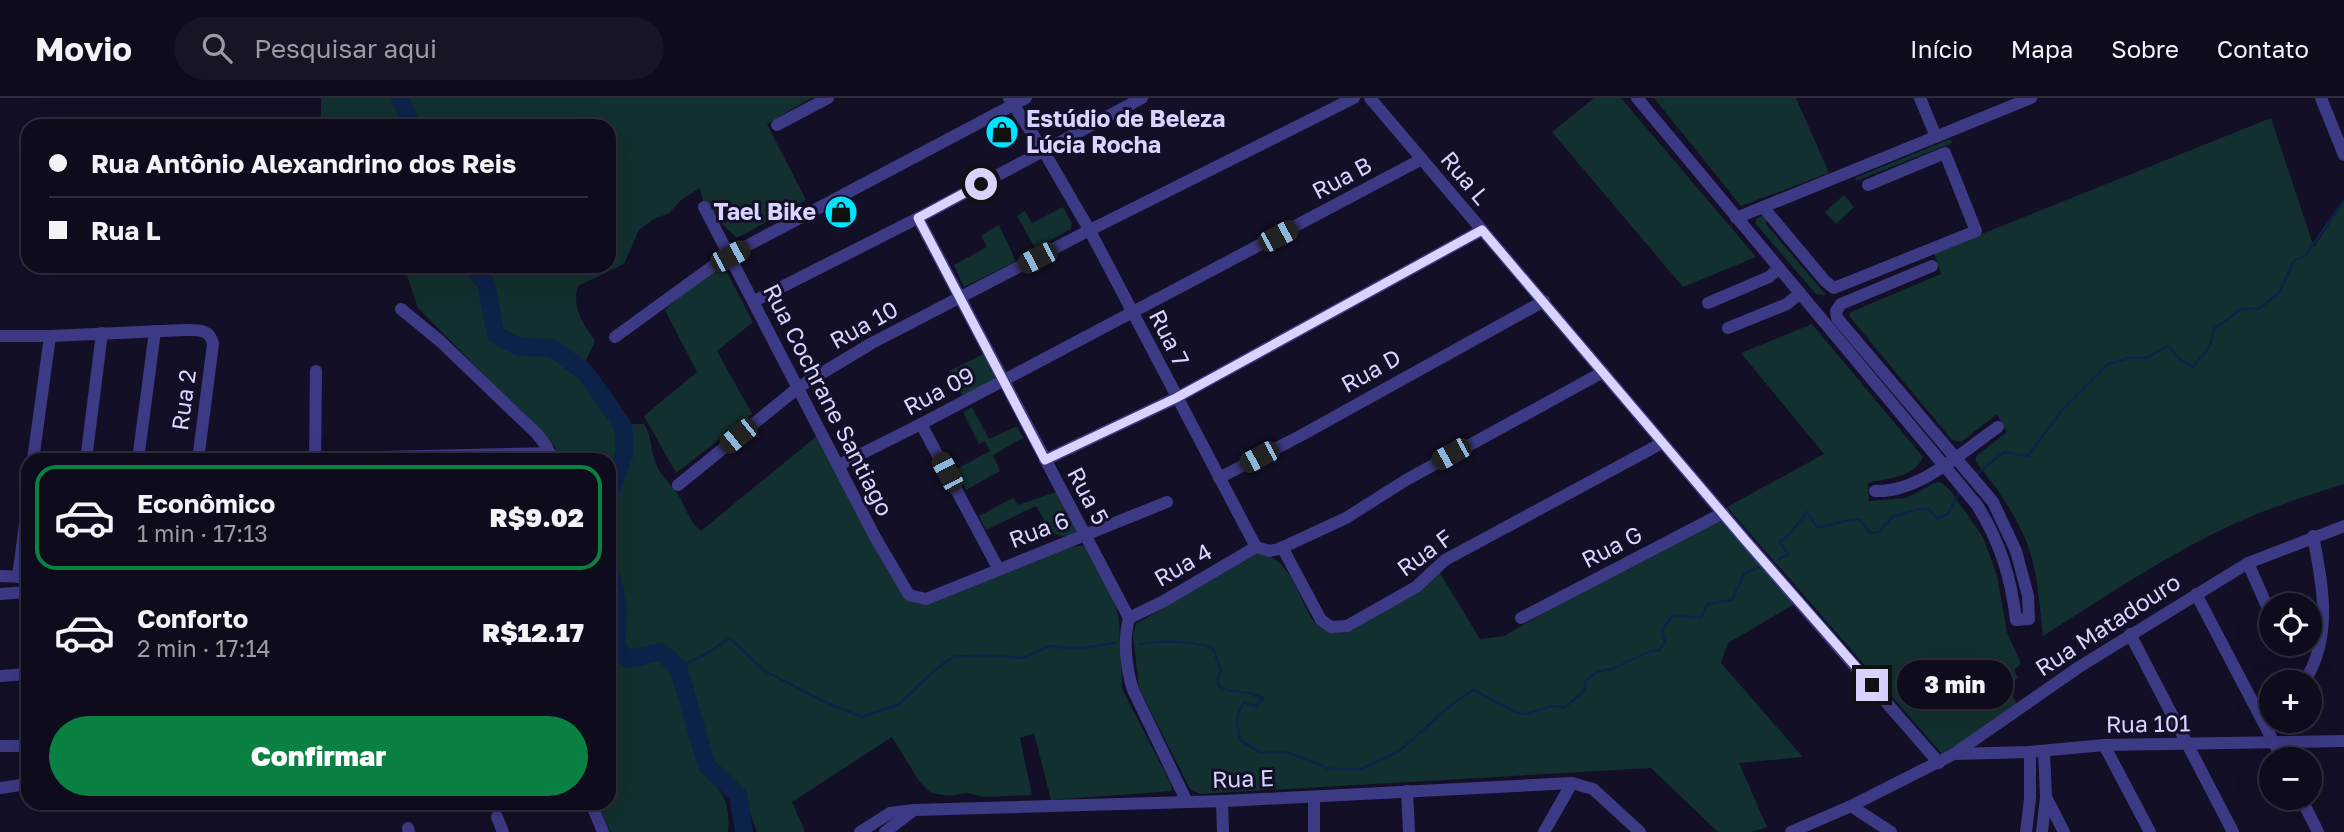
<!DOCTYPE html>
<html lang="pt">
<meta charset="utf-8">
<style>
body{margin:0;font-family:"Golos Text",sans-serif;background:#171425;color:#f1f3f6;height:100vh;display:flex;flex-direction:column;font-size:26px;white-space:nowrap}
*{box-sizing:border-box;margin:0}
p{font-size:23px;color:#9b9ba3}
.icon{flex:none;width:38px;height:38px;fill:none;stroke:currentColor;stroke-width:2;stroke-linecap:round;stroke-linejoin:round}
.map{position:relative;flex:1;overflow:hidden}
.side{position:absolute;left:21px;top:355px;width:595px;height:357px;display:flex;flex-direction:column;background:#0e0b1c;border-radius:21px;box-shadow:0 7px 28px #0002,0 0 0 2px #2e2b3b}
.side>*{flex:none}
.top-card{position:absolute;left:21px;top:21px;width:595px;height:154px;border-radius:21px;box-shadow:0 7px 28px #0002,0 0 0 2px #2e2b3b;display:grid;align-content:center;height:154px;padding:0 28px;background:#0e0b1c}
.controls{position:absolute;left:2259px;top:495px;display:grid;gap:14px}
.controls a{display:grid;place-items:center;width:63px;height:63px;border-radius:50%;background:#0e0b1c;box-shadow:0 7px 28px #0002,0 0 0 2px #2e2b3b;font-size:35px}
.end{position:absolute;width:32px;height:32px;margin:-16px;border:9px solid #d9d4ff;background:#111;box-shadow:0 0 0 4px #111}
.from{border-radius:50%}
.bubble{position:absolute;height:49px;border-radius:24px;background:#0e0b1c;box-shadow:0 7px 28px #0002,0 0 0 2px #2e2b3b;font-size:23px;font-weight:800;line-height:49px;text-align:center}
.car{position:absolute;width:21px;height:42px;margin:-21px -10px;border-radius:9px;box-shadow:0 0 5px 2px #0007;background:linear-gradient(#222 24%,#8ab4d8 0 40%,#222 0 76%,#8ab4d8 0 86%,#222 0)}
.top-card b{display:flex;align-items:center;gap:24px;height:66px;font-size:26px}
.top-card b+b{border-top:2px solid #2e2b3b}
.top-card i{width:18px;height:18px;background:#f1f3f6}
ul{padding:12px 0 0;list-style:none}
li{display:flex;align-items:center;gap:21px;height:105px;margin:0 14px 10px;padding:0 14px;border:4px solid transparent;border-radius:21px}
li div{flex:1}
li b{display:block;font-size:26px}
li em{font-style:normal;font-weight:800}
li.active{border-color:#0b8043}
li>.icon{width:63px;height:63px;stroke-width:1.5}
.action{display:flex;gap:14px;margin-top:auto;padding:14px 28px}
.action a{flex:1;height:80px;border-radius:42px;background:#0b8043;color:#fff;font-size:28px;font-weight:800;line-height:80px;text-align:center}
header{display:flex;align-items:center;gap:42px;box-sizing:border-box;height:98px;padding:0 35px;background:#0e0b1c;border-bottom:2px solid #2e2b3b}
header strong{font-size:33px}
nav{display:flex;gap:38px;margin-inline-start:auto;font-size:24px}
.search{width:490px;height:63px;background:#171425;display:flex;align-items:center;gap:18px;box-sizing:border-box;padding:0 24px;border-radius:38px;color:#9b9ba3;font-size:26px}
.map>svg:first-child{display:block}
</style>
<header>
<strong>Movio</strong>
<div class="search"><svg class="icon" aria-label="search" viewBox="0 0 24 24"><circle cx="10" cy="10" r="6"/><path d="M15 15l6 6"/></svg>Pesquisar aqui</div>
<nav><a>Início</a><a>Mapa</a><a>Sobre</a><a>Contato</a></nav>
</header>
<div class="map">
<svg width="2344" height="734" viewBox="0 0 2344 734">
<rect width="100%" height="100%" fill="#130f26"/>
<g fill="#12302f">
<path d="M321,0H811L767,26L806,102L737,140L704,109L700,90L681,102L669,115L652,122L639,132L624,166L578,188C571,209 584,227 595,243L586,262L629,326H644C652,338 650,349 655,363C659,377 669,383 677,395C686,408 688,423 701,433L818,337L887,472L900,492L918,505L1074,448H1084L1114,503L1119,520L1122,591L1172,688L1171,693L1051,702L1034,635L1020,640L1032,697L984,699L967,695L949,698L931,695L919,683L892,639L792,704L805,734H757L743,696L722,671L705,673C722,696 731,704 728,734H610L598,705H609L611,672L609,362H557L555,348L418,210L404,168H609V28H357L355,24L345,28H321Z"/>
<polygon points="1594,0 1621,0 1756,159 1683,189 1552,34"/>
<polygon points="1654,0 1796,0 1829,75 1741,108"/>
<path d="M2271,20L2314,149L2344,104V386C2303,399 2262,412 2223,431C2162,460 2100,502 2043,538C2039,505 2038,467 2023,436C2011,410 1994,386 1976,364V358L2007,334L1997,316L1961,344L1952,342L1849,218L1851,214L1941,176L1934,155Z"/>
<polygon points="1950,41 1952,45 1856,83 1855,80"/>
<polygon points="1844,97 1854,109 1836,126 1825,114"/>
<polygon points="1063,109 1072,125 1071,131 1035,150 1017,118 1025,113 1032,125"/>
<polygon points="1762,118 1766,119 1766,126 1826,197 1816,196 1755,125 1757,120"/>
<polygon points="999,127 1016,163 964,189 954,167 987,149 981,137"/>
<polygon points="721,163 753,224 717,253 752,316 676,375 644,318 697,274 665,212"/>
<path d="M1812,226L1923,359C1914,380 1888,380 1868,385L1869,403L1906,400L1937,384L1942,385L1950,392L1983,439L1997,478L2007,534L2021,566L2014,572L2018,580L2007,587L2018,608L1942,656L1727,409L1824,356L1741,255Z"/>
<polygon points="984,256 995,278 995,281 963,298 949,273"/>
<polygon points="972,309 989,341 1017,328 1023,340 993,357 1000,373 966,392 955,372 990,353 985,343 979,346 963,314"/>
<polygon points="1056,394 1076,432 1076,436 1066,439 1052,435 1036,408 986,432 979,418 1013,400 1018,407"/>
<path d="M1720,415L1798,504L1728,545L1721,565L1803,659L1739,665L1767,729L1751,734H1718L1651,670L1200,696L1190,691L1139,590L1133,537L1136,526L1256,456C1293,456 1297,503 1316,526C1320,530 1326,533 1330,535L1419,488L1438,472L1480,541L1504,538Z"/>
</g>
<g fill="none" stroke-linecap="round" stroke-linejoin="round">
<g stroke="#0c2248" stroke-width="2.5">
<polyline points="1976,377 2004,354 2028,358 2061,313 2108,266 2128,260 2146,260 2168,248 2182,263 2193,269 2210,248 2214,231 2241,211 2260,210 2279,195 2294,163 2306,157 2344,102"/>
<path d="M1779,461L1788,457L1780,444L1793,432L1807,414L1817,429C1832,429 1846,420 1860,422L1870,435L1879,434L1893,418C1906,417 1917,409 1929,411L1937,421L1948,416L1959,394"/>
<path d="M1139,546C1165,542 1188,542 1213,550L1221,572L1218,579V587C1232,598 1249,590 1263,601L1256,608L1244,605C1234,617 1237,629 1241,643L1260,654H1287L1330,671H1360L1398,654L1451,607L1473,592C1486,597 1515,617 1526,616C1544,613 1543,606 1565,609L1584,593L1586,582L1597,574L1615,570L1648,554L1659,552L1665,545L1662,532L1673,517L1701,520L1707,506L1732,502L1744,476L1758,470"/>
<polyline points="678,569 706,556 730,540 763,572 823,603 861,619 898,607 934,573 953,559 984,557 1021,560 1051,548 1077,551 1114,545"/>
</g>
<g stroke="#0c2248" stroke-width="18">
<polyline points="400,0 412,28"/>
<polyline points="473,168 486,186 496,237 519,249 552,250 585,274 623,328 625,354 609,396"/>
<polyline points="609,468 618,509 616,549 628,561 661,554 678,569 707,668 738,697 744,734"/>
</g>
<g stroke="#3d3a85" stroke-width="12">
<polyline points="1009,0 1043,52 1090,133 1256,449"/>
<polyline points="1370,0 1746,443 1939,665"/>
<path d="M1637,0L1977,407C2000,444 2011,479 2016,522L2029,521L2028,498L2016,453L1993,404L1837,220L1836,213L1841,206L1932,168"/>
<polyline points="1920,0 1936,39"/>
<polyline points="2321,0 2344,57"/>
<polyline points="777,27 828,0"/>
<polyline points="704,109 875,439 909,497 926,501 1167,404"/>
<polyline points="1763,109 1825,183 1834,190 1976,133 1945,55 1868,87"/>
<path d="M918,120L1129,520C1123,542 1126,570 1133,592L1187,704"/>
<polyline points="1736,120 2031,0"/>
<polyline points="754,203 918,120 1142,0"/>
<polyline points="1708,205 1769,179 1779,170"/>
<polyline points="401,211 440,243 537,336 547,349 551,362"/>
<polyline points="1728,230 1787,206 1800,195"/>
<path d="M0,238H50L185,232C198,232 210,231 213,246L198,362"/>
<polyline points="615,239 724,160 1026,0"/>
<polyline points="921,326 998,470"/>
<polyline points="380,359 550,355"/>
<polyline points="33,362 50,238"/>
<polyline points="86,362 102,235"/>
<polyline points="138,362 155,233"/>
<polyline points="315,362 316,273"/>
<polyline points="1045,362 1176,300 1482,132"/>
<polyline points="839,367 921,326 1422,61"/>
<polyline points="1219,380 1300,338 1544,203"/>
<polyline points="678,387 799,289 872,245 1084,135 1354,0"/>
<path d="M1875,393C1919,395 1963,353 1998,329"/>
<polyline points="1256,449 1270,453 1279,451 1346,420 1406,382 1603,274"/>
<polyline points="1282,449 1321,522 1331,529 1347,528 1416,489 1445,462 1662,345"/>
<polyline points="2248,465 2272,520"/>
<polyline points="0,478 28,479"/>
<polyline points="18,479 28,403"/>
<polyline points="0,496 28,494"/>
<polyline points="2196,496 2283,662"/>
<polyline points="1129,520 1164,503 1256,449"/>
<polyline points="1521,520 1723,415"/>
<polyline points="2130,536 2233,734"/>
<polyline points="0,578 28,576"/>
<path d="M2304,584C2333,540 2323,487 2313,438"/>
<polyline points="2104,647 2150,734"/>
<polyline points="0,648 28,648"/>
<polyline points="1954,656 2030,654 2104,647 2344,643"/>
<polyline points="0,690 28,686"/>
<polyline points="1407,693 1409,734"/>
<polyline points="1314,699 1314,734"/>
<polyline points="2046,699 2064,734"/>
<polyline points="2301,700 2318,734"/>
<polyline points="1222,703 1223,734"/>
<polyline points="591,705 603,734"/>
<polyline points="1851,708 1891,734"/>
<polyline points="497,719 503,734"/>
<polyline points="408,730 409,734"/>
<polyline points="860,734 890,715 914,712 1225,703 1572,685 1593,691 1640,734"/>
<polyline points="885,734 914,712"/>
<polyline points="1544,734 1572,685"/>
<polyline points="1791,734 1851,708 1954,656 2079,569 2248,465 2344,428"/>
<polyline points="2026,734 2030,701 2030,654"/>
<polyline points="2042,734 2046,699 2044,653"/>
</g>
</g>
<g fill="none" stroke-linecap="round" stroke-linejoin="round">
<polyline stroke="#d9d4ff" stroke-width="9" points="981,86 918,120 1045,362 1176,300 1482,132 1746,443 1872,587"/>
</g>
<defs>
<symbol id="shop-disc" viewBox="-11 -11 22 22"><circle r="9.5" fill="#00e5ff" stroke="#130f26"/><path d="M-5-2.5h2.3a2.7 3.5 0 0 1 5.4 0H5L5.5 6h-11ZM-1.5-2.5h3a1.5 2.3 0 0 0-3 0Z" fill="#111"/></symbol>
</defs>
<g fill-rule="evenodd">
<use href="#shop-disc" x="983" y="15" width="38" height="38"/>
<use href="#shop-disc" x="822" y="95" width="38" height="38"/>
</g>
<g text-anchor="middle" stroke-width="6" stroke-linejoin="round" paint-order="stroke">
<g font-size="23" font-weight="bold" fill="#d9d4ff" stroke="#130f26" text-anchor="start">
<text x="1026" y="29">Estúdio de Beleza<tspan x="1026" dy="26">Lúcia Rocha</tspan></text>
<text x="816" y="122" text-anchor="end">Tael Bike</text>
</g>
<g font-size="23" fill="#d9d4ff" stroke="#130f26">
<text transform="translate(1342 80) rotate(-28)" y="8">Rua B</text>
<text transform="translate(1465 80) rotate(50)" y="8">Rua L</text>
<text transform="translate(864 227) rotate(-29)" y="8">Rua 10</text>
<text transform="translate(1169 240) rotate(63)" y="8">Rua 7</text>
<text transform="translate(1371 273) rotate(-29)" y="8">Rua D</text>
<text transform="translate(939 293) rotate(-28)" y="8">Rua 09</text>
<text transform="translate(184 302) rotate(-82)" y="8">Rua 2</text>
<text transform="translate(828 302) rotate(63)" y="8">Rua Cochrane Santiago</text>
<text transform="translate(1088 398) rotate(62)" y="8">Rua 5</text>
<text transform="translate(1039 432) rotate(-21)" y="8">Rua 6</text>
<text transform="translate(1612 449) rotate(-27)" y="8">Rua G</text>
<text transform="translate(1425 455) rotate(-36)" y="8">Rua F</text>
<text transform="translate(1183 467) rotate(-30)" y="8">Rua 4</text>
<text transform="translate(2108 527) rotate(-33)" y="8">Rua Matadouro</text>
<text transform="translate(2148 626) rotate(-1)" y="8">Rua 101</text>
<text transform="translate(1243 681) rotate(-2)" y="8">Rua E</text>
</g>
</g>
</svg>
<div class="controls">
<a><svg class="icon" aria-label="locate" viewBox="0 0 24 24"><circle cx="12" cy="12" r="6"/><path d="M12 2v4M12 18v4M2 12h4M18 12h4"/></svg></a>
<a>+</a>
<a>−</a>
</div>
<i class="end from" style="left:981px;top:86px"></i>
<i class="end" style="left:1872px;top:587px"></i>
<div class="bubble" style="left:1897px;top:562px;width:116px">3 min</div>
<i class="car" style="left:1278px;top:138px;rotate:62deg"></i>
<i class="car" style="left:730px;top:158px;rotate:62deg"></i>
<i class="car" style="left:1037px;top:160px;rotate:243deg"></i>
<i class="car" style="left:738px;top:338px;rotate:231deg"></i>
<i class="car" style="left:1451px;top:356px;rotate:241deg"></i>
<i class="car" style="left:1259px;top:359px;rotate:242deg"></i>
<i class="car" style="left:947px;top:374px;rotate:332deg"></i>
<div class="top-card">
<b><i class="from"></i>Rua Antônio Alexandrino dos Reis</b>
<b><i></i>Rua L</b>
</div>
<section class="side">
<ul>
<li class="active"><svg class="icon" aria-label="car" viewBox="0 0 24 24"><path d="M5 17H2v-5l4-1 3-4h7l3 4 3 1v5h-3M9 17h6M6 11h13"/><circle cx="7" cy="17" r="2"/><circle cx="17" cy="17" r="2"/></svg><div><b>Econômico</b><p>1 min · 17:13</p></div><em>R$9.02</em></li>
<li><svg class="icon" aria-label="car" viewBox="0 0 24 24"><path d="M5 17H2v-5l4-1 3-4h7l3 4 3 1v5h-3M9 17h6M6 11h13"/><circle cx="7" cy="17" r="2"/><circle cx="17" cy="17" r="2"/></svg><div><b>Conforto</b><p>2 min · 17:14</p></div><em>R$12.17</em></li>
</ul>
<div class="action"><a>Confirmar</a></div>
</section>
</div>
